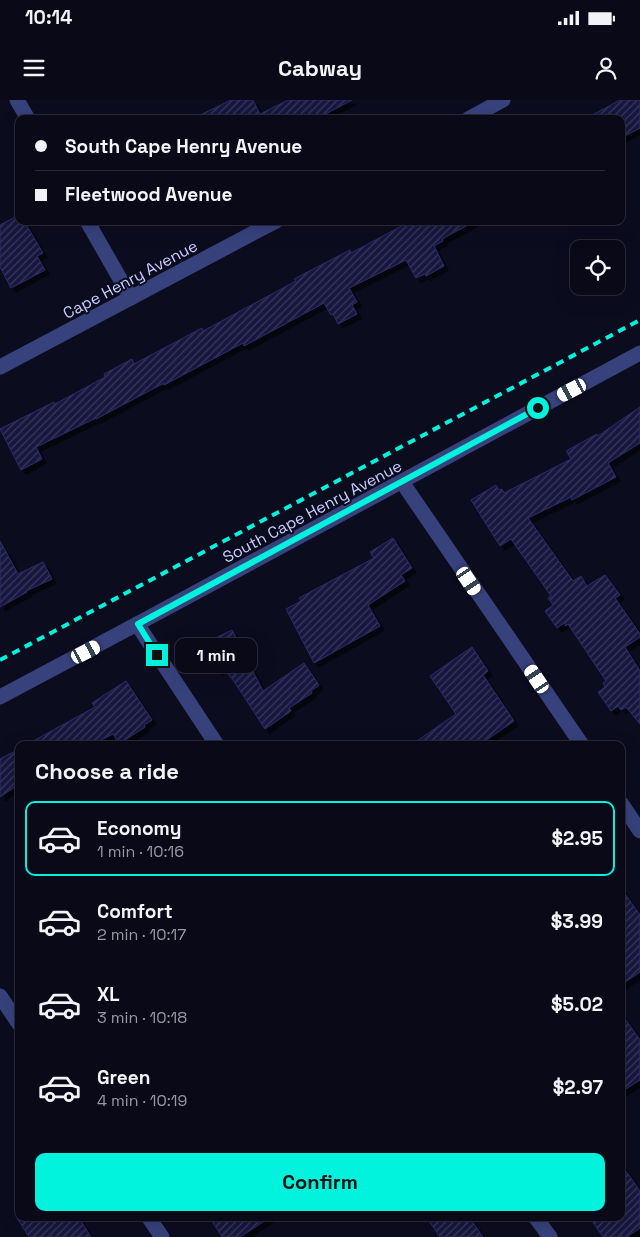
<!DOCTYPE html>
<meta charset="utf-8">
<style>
body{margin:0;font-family:"Space Grotesk",sans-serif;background:#121220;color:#f1f3f6;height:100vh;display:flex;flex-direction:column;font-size:19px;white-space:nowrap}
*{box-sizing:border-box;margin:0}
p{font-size:16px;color:#999aa1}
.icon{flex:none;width:28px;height:28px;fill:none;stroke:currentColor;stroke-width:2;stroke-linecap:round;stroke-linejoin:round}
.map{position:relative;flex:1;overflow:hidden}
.sheet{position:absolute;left:15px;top:641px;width:610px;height:480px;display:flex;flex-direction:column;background:#090917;border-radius:10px;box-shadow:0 5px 20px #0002,0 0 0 1px #292a36}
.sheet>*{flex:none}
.hud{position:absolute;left:15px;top:15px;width:610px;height:110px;border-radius:10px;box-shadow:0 5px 20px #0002,0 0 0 1px #292a36;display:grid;align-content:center;height:110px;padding:0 20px;background:#090917}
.tools{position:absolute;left:570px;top:140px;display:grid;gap:10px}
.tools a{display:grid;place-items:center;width:55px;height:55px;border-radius:10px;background:#090917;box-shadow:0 5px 20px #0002,0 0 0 1px #292a36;font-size:25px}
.end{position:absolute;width:22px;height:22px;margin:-11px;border:6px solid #01f3de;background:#111;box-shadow:0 0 0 2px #111}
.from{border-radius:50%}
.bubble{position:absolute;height:35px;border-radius:10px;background:#090917;box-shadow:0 5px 20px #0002,0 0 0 1px #292a36;font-size:16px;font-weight:700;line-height:35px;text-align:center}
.car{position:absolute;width:15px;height:30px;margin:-15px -8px;border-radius:6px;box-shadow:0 0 4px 1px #0007;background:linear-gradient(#fff 24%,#345 0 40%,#fff 0 76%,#345 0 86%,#fff 0)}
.hud b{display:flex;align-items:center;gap:18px;height:48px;font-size:19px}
.hud b+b{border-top:1px solid #292a36}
.hud i{width:12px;height:12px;background:#f1f3f6}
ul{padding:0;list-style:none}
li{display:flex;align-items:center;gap:15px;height:75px;margin:0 10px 8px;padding:0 10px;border:2px solid transparent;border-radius:10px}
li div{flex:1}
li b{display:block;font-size:19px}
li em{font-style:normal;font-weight:700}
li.on{border-color:#01f3de}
li>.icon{width:45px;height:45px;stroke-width:1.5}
h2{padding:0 20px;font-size:22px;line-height:60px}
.primary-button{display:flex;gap:10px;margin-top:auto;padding:10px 20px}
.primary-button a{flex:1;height:58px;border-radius:10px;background:#01f3de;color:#111;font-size:20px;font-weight:700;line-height:58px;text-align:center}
.status{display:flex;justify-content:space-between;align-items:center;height:35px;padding:0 25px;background:#090917;direction:ltr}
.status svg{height:14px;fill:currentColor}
header{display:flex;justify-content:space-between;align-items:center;height:65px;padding:0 20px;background:#090917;font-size:22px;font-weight:700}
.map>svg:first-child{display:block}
</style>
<div class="status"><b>10:14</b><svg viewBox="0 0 49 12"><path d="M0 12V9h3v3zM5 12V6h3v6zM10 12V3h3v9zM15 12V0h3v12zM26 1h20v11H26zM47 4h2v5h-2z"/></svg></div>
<header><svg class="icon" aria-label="menu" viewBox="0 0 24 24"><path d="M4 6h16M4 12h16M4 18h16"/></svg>Cabway<svg class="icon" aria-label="person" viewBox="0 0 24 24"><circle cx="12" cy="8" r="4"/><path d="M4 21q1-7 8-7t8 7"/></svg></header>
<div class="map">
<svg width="640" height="1137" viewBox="0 0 640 1137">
<defs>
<pattern id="building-hatch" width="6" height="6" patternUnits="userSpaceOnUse" patternTransform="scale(1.25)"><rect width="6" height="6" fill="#19183f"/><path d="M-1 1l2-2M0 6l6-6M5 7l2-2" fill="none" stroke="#39385c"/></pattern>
<filter id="shadow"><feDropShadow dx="4.5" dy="4.5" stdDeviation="0" flood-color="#0009"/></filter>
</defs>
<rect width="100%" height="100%" fill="#0c0c1f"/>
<g fill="url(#building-hatch)" stroke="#2b2a6b" filter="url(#shadow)">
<polygon points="231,0 253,0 260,14 288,0 352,0 316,19 192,19"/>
<polygon points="620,0 640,0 640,28 621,38 621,19 585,19"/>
<polygon points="19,115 19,121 24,121 43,153 37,156 45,170 11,188 0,167 0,125"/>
<polygon points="411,121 475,121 442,139 443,141 434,146 444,166 426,176 425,174 416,178 406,160 349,188 357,202 352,205 357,214 338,224 333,214 331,215 324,203 244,246 243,243 164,285 164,283 96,319 96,318 36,347 42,359 21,370 0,329 54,302 55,304 105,277 104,274 132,259 134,264 202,228 203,231 296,181 294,179 350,150 351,153"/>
<polygon points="640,307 640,343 608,363 616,377 572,400 571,397 528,418 573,481 581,476 587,486 605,475 620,495 615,498 640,534 640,537 625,547 640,571 640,624 626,607 621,610 618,606 611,611 598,592 605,587 603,583 606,581 568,524 566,526 564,523 557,528 545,511 553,505 548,498 551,496 511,439 500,446 471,400 496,385 499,390 502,389 504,393 571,359 566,351 597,334 598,336"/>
<polygon points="393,438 412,468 401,475 405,481 368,505 380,526 314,563 286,509 301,501 299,498 374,458 370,452"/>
<polygon points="0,441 18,474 43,462 52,479 26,491 27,492 0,507"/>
<polygon points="232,530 263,591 304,563 319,585 311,591 312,593 289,608 291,611 265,629 231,577 230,577 225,567 218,571 215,565 207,569 198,551 204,547 203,544"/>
<polygon points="472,547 488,571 483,575 514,621 479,645 411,645 456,614 430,576"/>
<polygon points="126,581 152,620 144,625 145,627 119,644 113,634 91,645 26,645 95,607 92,603"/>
<polygon points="19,649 19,684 0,697 0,659"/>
<polygon points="621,788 640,815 640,872 621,885"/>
<polygon points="621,913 640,940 640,980 621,992"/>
<polygon points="621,1064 640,1091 640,1128 627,1137 603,1137 590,1118 621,1118"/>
<polygon points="17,1118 79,1118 91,1137 29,1137"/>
<polygon points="210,1118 269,1118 240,1137 222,1137"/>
<polygon points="427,1118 470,1118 483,1137 440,1137"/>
</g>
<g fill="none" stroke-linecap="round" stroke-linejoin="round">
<g stroke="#37427d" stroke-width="15">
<polyline points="17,0 28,19"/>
<polyline points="468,19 503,0"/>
<polyline points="87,121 131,198"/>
<polyline points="0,267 276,121"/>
<polyline points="402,382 582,645"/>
<polyline points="137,524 217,645"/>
<polyline points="0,597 137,524 640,253"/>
<polyline points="621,703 640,731"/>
<polyline points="0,896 19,924"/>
<polyline points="149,1118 162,1137"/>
<polyline points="536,1118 550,1137"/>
</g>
<polyline stroke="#01f3de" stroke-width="4" stroke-dasharray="8 6" stroke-linecap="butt" points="0,560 640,220"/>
</g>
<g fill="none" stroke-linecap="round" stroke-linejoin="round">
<polyline stroke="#01f3de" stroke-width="6" points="157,555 138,524 538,308"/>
</g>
<g text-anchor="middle" stroke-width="4" stroke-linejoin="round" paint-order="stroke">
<g font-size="16" fill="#caceff" stroke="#0c0c1f">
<text transform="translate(130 179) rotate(-28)" y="6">Cape Henry Avenue</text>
<text transform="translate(312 411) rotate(-28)" y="6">South Cape Henry Avenue</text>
</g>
</g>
</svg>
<div class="tools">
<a><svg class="icon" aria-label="locate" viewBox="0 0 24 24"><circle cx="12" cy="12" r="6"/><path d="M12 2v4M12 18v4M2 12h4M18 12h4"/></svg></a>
</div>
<i class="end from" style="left:538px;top:308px"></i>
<i class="end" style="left:157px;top:555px"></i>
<div class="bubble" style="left:175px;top:538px;width:82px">1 min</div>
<i class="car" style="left:572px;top:290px;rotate:242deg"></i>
<i class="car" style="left:469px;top:481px;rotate:146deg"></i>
<i class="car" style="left:86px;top:552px;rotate:62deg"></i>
<i class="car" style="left:537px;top:579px;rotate:326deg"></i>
<div class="hud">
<b><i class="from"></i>South Cape Henry Avenue</b>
<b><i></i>Fleetwood Avenue</b>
</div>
<section class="sheet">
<h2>Choose a ride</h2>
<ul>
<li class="on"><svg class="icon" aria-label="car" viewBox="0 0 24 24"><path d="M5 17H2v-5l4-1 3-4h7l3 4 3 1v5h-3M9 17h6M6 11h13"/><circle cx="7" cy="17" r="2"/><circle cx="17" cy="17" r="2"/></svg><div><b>Economy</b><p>1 min · 10:16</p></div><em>$2.95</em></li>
<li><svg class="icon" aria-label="car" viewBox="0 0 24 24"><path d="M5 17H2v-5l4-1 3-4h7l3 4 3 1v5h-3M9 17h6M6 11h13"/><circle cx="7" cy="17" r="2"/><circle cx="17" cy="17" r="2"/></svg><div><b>Comfort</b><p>2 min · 10:17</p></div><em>$3.99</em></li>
<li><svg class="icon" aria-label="car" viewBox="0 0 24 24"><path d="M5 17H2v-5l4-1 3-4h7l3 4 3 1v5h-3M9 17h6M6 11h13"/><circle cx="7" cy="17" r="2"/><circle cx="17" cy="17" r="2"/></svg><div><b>XL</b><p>3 min · 10:18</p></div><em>$5.02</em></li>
<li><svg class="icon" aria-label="car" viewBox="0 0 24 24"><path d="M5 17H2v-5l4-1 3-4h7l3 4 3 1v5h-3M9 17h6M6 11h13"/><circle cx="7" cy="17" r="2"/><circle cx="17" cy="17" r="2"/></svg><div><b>Green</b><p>4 min · 10:19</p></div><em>$2.97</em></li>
</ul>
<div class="primary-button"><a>Confirm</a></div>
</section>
</div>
